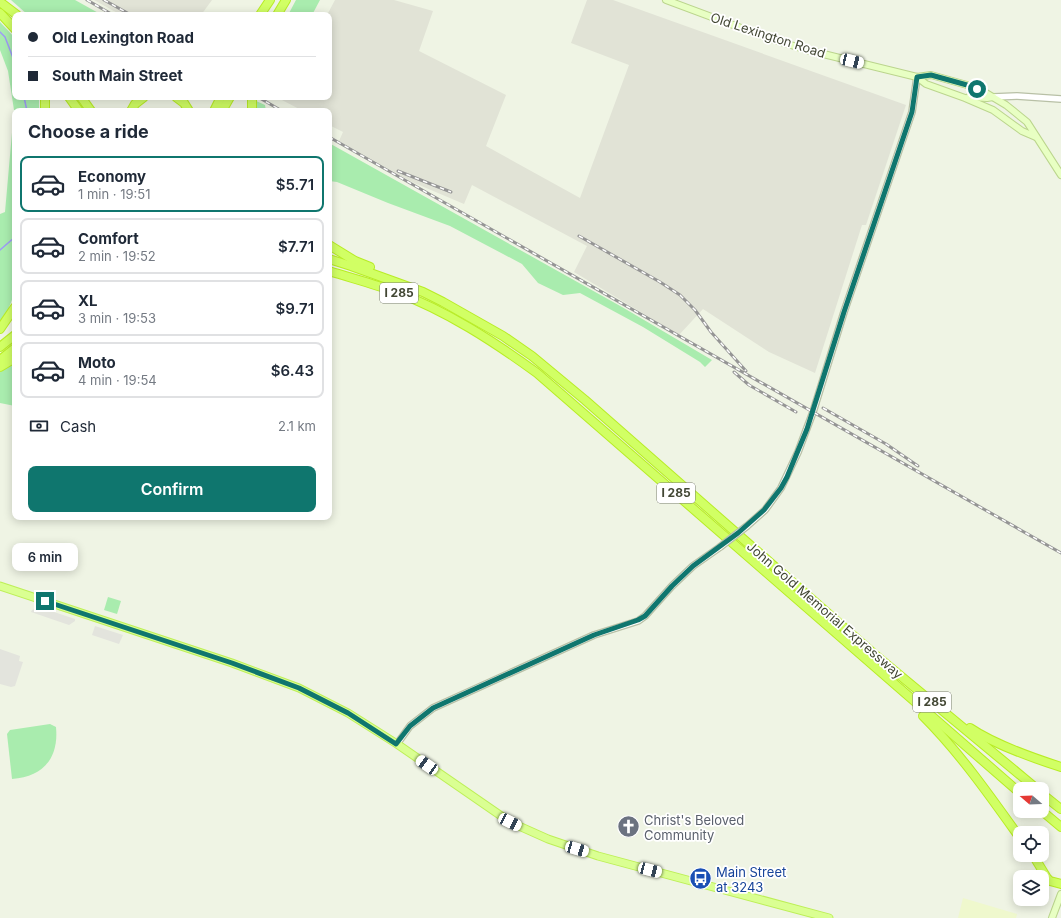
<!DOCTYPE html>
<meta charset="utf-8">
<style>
body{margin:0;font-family:Inter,sans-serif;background:#f6f6f7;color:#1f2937;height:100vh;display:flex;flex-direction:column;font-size:15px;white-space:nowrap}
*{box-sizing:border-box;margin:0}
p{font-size:13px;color:#747a83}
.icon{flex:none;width:22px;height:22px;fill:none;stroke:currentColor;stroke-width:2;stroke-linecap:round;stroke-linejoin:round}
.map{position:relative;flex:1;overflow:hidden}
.details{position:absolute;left:12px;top:108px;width:320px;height:412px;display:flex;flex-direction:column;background:#fff;border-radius:8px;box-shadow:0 2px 10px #0003}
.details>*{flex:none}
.guide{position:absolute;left:12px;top:12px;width:320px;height:88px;border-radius:8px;box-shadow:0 2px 10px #0003;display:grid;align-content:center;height:88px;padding:0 16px;background:#fff}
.needle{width:26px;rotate:289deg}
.buttons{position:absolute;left:1013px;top:782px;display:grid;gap:8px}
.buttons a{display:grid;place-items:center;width:36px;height:36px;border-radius:8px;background:#fff;box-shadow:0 2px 10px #0003;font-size:20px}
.end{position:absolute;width:18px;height:18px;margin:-9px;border:5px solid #0f766e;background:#fff;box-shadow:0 0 0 2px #fff}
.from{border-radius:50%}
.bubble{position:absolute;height:28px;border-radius:8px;background:#fff;box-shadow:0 2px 10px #0003;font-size:13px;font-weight:600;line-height:28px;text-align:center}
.car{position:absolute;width:12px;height:24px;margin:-12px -6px;border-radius:5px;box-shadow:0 0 3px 1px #0007;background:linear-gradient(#fff 24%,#345 0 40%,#fff 0 76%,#345 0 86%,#fff 0)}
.guide b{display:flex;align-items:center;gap:14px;height:38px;font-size:15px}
.guide b+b{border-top:1px solid #e0e1e3}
.guide i{width:10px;height:10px;background:#1f2937}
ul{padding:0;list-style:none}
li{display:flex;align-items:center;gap:12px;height:56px;margin:0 8px 6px;padding:0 8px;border:2px solid #e0e1e3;border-radius:8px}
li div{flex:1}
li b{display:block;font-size:15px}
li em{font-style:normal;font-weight:600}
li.selected{border-color:#0f766e}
li>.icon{width:36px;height:36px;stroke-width:1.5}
h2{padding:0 16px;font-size:18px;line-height:48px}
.pay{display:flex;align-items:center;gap:10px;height:44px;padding:0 16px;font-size:15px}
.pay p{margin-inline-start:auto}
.button{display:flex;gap:8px;margin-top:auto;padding:8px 16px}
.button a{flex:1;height:46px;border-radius:8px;background:#0f766e;color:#fff;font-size:16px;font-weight:600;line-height:46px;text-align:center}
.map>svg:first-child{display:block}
</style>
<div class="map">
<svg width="1061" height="918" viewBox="0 0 1061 918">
<rect width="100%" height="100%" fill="#eff4e4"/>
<polygon fill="#eff8cd" points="963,898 1017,914 1016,918 958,918"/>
<g fill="#e1e3d6">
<polygon points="94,0 212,0 201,15 121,15"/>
<polygon points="335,0 394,0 433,11 419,51 506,95 486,146 580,198 629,65 571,43 587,0 613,0 906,105 866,225 862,225 815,373 769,352 703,309 679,335 574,272 587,246 472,185 464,204 412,182 339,141 343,132 329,125 329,111 303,111 280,99 281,97 329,97 329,15 327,15"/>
</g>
<g fill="#a9ecae">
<polygon points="11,0 75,0 102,15 28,15"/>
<polygon points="296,0 320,0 312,15 288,15"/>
<polygon points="0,22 15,38 15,97 39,97 39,111 15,111 15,292 8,310 0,321 0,214 5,212 14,110 8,71 0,50"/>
<polygon points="254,100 265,105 266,111 255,111"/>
<polygon points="329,143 622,307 712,360 705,367 700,362 643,327 580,293 563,295 538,283 522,264 450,226 388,203 337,182 329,181"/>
<polygon points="15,362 15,406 0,403 0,372"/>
<polygon points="108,597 121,601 117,614 104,610"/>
<path d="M50,724L56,727C59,758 43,777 12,779L7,734L10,730Z"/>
</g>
<g fill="#e3e4dd">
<polygon points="39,607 75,619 75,621 69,625 31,612 32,610"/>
<polygon points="95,626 123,635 119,644 92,635"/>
<polygon points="0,649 20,656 19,661 23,662 15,686 11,687 0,684"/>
</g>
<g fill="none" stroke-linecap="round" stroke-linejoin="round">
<g stroke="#9e9af7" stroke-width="1.5">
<polyline points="0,32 5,37 15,63"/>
<polyline points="24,97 27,111"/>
<polyline points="0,250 15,237"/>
</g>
<defs>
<g id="tertiary">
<polyline points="993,97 1017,96 1061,99"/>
<polyline points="747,526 765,510 781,488 798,452 813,412 844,312 912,112 917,77"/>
<polyline points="397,744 410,726 433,708 594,635 638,621 645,616 672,586 693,566 720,547"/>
</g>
<g id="secondary">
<polyline points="666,0 768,38 807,50 917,77 931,75 967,85 986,93 1006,105 1027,122 1061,175"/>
<polyline points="917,77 926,84 965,98 993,110 1022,131 1036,137"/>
<polyline points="969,97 987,98 993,97"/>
<polyline points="1052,918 1061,894"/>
</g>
<polyline id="primary" points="0,586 232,663 299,688 348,713 397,744 510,822 548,839 598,856 829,918"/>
<g id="motorway">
<polyline points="0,2 17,15"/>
<polyline points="0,13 15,29"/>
<polyline points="260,15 270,0"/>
<polyline points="277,15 286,0"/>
<polyline points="45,97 45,111"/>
<polyline points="69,97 79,111"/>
<polyline points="81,97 91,111"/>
<polyline points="176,97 184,103 189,111"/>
<polyline points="252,97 252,111"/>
<polyline points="131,111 135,104 144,97"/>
<polyline points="214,111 221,97"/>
<polyline points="222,111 230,97"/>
<polyline points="329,245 355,261 370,267"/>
<polyline points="329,259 351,266 423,292 443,302 503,336 532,356 585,400 873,653 1037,789"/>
<path d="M329,271C351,278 374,284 396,292C447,311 493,341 537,373L1020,793"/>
<polyline points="0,329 15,307"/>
<polyline points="0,347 15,335"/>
<polyline points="0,360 15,348"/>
<polyline points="0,367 15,358"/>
<path d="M923,716C960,753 990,796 1020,838"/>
<path d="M970,728C995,745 1033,758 1061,767"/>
<polyline points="1042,794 1061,809"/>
<polyline points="1042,811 1061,827"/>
<polyline points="1033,855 1047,878 1050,881 1061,884"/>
</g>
</defs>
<use href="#tertiary" stroke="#b8c0a6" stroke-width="8"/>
<use href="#secondary" stroke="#bbd58d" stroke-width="8"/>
<use href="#primary" stroke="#bdef57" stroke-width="9"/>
<use href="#motorway" stroke="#b8ec26" stroke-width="10"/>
<use href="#tertiary" stroke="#fff" stroke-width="5.5"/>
<use href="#secondary" stroke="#e8ffc3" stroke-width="6"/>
<use href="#primary" stroke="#daff92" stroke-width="7"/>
<use href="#motorway" stroke="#d1ff64" stroke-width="8"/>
<defs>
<g id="rail">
<polyline points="87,0 113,15"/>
<polyline points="104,0 131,15"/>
<polyline points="258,97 282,111"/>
<polyline points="329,137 1061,553"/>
<polyline points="398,171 451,192"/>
<polyline points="579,236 660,282 680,295 695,310 711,332 746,371"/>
<polyline points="734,372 749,385 796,412"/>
<polyline points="823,408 886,444 918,466"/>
</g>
</defs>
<use href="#rail" stroke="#959595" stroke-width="3"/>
<use href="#rail" stroke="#fff" stroke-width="1.5" stroke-dasharray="4.5" stroke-linecap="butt"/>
<defs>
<polyline id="tertiary-bridge" points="720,547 747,526"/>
</defs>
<use href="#tertiary-bridge" stroke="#b8c0a6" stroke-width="8" stroke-linecap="butt"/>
<use href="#tertiary-bridge" stroke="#fff" stroke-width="5.5"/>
</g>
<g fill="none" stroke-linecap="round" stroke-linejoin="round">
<polyline stroke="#0f766e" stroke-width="5" points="45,601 232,663 299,688 348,713 396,744 410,726 433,708 594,635 638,620 645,616 672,586 693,566 738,533 764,510 781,488 787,477 807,429 844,312 912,112 917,77 931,75 967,85 977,89"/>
</g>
<defs>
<symbol id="church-disc" viewBox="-11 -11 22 22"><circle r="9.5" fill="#6b7280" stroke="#fff"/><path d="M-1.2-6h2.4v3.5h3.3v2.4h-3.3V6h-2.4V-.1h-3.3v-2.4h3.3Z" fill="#fff"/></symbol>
<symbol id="bus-disc" viewBox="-11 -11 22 22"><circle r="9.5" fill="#1a4fb4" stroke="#fff"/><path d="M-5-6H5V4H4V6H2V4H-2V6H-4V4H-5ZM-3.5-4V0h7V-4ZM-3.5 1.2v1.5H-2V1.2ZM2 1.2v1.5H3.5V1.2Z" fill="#fff"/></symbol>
</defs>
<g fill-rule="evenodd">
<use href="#church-disc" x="616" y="814" width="25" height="25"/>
<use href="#bus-disc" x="688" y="866" width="25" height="25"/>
</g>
<g text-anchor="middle" stroke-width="3.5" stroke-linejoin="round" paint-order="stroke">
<g fill="#fff" stroke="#7b7e71" stroke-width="1">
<rect x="380" y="283" width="38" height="20" rx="3"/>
<rect x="657" y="483" width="38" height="20" rx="3"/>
<rect x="913" y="692" width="38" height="20" rx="3"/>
</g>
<g font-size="12" font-weight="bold" fill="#424734">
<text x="399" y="297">I 285</text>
<text x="676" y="497">I 285</text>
<text x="932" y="706">I 285</text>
</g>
<g font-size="13" fill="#424734" stroke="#fff">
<text transform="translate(768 35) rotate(18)" y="5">Old Lexington Road</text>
<text transform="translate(825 610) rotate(41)" y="5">John Gold Memorial Expressway</text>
</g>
<g font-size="13" fill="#5b616d" stroke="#fff" text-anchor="start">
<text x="644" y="825">Christ's Beloved<tspan x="644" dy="15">Community</tspan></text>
</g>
<g font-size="13" fill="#164399" stroke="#fff" text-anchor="start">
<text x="716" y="877">Main Street<tspan x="716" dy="15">at 3243</tspan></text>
</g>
</g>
</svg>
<div class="buttons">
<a><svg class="needle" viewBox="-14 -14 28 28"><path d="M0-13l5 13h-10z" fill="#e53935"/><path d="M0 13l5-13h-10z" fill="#747a83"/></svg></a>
<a><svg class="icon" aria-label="locate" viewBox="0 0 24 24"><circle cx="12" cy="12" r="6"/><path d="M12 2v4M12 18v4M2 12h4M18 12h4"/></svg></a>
<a><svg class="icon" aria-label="layers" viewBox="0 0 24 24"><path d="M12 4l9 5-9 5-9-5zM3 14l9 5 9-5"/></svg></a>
</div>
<i class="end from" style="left:977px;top:89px"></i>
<i class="end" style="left:45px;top:601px"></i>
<div class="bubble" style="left:12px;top:543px;width:66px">6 min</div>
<i class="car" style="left:852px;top:61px;rotate:103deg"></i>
<i class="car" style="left:427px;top:765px;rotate:305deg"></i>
<i class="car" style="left:510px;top:822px;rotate:116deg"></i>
<i class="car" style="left:577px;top:849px;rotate:106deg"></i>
<i class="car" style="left:650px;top:870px;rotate:105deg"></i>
<div class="guide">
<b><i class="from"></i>Old Lexington Road</b>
<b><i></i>South Main Street</b>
</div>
<section class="details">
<h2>Choose a ride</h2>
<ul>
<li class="selected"><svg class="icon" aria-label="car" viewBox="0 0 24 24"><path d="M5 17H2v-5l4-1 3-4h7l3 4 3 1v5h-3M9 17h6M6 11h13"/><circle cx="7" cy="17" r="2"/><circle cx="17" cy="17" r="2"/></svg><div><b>Economy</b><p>1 min · 19:51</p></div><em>$5.71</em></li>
<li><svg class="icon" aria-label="car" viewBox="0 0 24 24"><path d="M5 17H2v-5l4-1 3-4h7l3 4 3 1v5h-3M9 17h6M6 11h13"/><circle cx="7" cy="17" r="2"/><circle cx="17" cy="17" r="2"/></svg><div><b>Comfort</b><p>2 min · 19:52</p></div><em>$7.71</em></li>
<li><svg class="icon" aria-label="car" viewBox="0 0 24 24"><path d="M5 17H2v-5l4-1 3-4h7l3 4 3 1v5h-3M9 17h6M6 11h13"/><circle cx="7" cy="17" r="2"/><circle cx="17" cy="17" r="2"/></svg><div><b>XL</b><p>3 min · 19:53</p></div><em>$9.71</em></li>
<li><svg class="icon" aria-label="car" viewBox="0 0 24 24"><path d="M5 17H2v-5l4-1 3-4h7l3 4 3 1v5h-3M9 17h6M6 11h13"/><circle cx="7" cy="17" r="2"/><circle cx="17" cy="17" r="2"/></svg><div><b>Moto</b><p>4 min · 19:54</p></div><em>$6.43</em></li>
</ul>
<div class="pay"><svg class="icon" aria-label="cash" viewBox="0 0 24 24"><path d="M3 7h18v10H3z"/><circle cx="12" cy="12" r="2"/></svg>Cash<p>2.1 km</p></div>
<div class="button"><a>Confirm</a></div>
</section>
</div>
